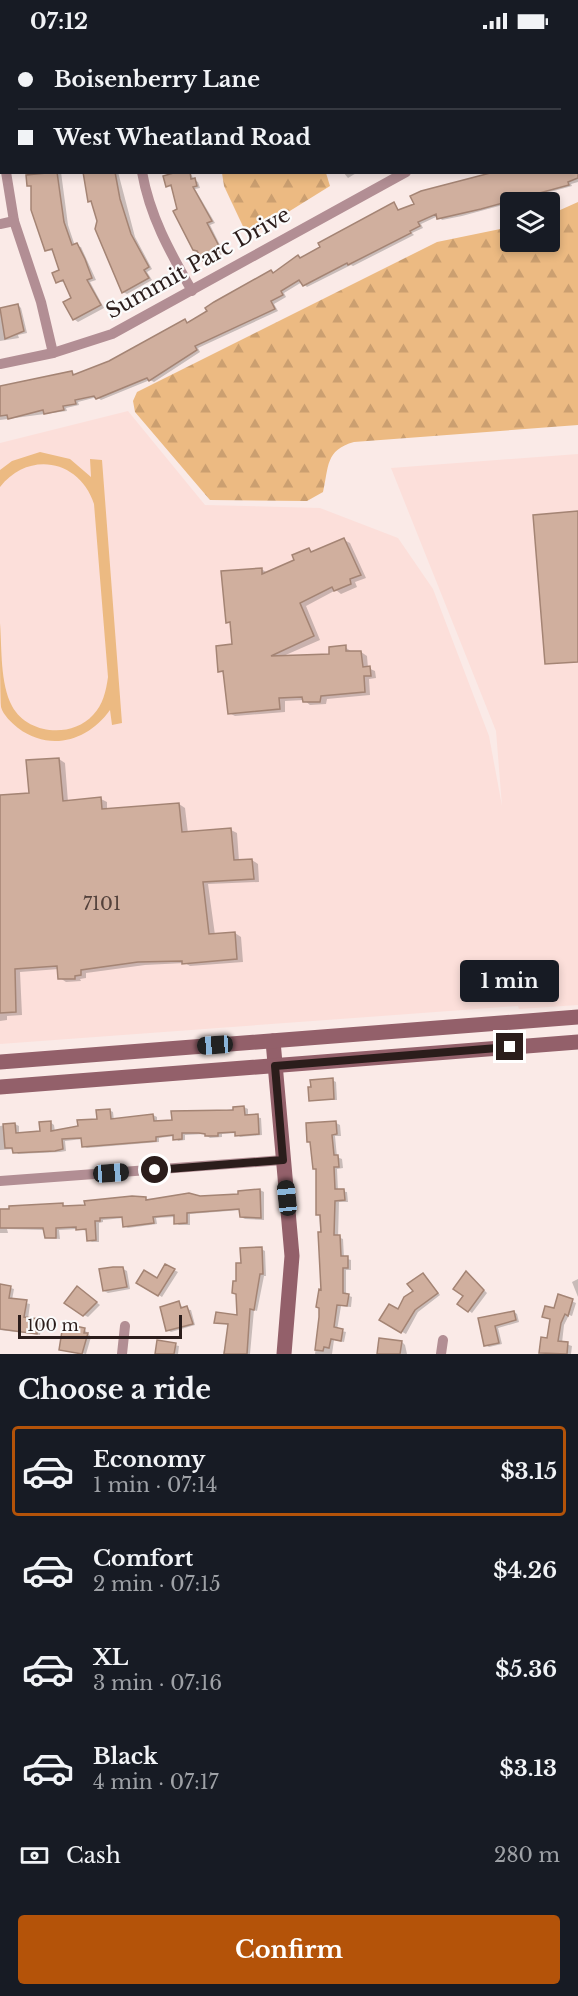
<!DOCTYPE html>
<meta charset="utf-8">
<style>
body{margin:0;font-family:"Libre Baskerville",serif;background:#20242c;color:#f1f3f6;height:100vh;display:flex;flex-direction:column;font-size:22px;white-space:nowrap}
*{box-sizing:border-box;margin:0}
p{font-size:20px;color:#9ea1a6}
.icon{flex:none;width:33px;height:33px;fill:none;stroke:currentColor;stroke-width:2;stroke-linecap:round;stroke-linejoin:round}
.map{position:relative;height:1312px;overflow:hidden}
.panel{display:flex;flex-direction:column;background:#171b24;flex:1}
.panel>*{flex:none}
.top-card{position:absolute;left:0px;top:0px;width:579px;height:132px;box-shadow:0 3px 9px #0003;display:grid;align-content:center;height:132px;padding:0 18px;background:#171b24}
.tools{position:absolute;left:500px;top:150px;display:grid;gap:12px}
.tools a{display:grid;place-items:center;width:60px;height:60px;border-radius:6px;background:#171b24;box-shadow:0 3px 9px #0003;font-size:30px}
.scale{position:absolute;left:18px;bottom:15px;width:164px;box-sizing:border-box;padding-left:6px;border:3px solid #2b1d1b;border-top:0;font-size:16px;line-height:21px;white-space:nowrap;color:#2b1d1b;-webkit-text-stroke:4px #fbfbfb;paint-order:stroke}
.end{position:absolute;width:27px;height:27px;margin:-14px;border:8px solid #2b1d1b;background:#fff;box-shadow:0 0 0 3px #fff}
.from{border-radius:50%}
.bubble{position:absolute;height:42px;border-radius:6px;background:#171b24;box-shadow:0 3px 9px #0003;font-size:20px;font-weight:700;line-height:42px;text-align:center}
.car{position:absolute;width:18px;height:36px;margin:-18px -9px;border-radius:8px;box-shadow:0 0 4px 2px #0007;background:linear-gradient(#222 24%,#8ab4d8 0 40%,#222 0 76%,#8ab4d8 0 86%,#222 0)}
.top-card b{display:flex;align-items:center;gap:21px;height:57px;font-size:22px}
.top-card b+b{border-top:2px solid #363941}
.top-card i{width:15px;height:15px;background:#f1f3f6}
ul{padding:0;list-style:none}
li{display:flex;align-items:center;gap:18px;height:90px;margin:0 12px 9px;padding:0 6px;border:3px solid transparent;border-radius:6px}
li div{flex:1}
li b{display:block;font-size:22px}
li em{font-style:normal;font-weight:700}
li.on{border-color:#b45309}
li>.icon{width:54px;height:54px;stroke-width:1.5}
h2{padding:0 18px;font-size:27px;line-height:72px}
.pay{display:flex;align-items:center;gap:15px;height:66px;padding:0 18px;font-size:22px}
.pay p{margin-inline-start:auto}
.primary-button{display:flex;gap:12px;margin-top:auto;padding:12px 18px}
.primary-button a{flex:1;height:69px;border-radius:6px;background:#b45309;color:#fff;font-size:24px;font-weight:700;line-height:69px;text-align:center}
.status{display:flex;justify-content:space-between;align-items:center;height:42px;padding:0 30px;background:#171b24;direction:ltr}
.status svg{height:16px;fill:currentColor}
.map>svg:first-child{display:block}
</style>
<div class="status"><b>07:12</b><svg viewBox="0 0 49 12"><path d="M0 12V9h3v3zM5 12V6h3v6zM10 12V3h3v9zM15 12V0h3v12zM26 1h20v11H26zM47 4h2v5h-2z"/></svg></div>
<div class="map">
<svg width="578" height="1312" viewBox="0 0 578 1312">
<defs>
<pattern id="forest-firs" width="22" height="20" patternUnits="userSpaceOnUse" patternTransform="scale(1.5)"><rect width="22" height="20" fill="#ecba82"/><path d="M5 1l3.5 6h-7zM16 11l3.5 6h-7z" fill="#cb9f70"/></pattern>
</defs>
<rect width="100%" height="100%" fill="#faeae7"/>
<polygon fill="#fcdfda" points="128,369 205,463 320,466 398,496 433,547 489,694 502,764 496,689 391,426 578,412 578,963 519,967 518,964 0,1002 0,401"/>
<g fill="url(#forest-firs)">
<polygon points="209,0 578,0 578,45 578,2"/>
<polygon points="222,131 326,131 330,144 248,195 224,144"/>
<path d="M578,160V383L354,400C325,408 329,425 323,450L307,459L210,458L135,370L133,359L137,350L437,200L510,185V200H549V173Z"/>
</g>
<path fill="#ecba82" d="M40,410L70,417L91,435L90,417L102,418L122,681L112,683L110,668C88,699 50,710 18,686C12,681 3,673 1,665C0,646 0,603 0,581C2,607 0,641 12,664C27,692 71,697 93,673C103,663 106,649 108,635L94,462C80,418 29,408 0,445V428L12,419Z"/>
<g fill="#0003">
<polygon points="17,0 51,0 51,2 18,2"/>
<rect x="75" y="0" width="33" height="2"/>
<polygon points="154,0 186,0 185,2"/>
<polygon points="578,108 578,140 571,142 572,144 462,174 442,178 438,174 421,182 423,186 412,191 414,193 353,224 351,223 307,245 302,240 284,251 286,255 274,262 278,269 198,306 200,310 154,340 150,338 101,358 97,355 78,360 79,363 66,366 67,369 0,378 0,346 72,331 77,333 110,321 185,279 189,282 271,229 275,232 298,215 302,217 394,162 400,169 578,130"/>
<polygon points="33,130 61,130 68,183 75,204 81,205 96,238 90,240 104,266 78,280 74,277 73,257 66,240 57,240 61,228 54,209 46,208 32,145 28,143"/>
<polygon points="83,130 118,130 135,195 152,227 147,230 152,238 127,252 123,250 107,216 110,214 94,162 89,159"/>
<polygon points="169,130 190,130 194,138 198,140 200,146 195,147 215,181 210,183 224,211 208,220 204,218 178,168 173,145 167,144 171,134"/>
<polygon points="343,130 358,130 348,136"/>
<polygon points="18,263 21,266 27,291 18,293 19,296 0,299 0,267"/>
<polygon points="344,498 350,501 366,536 355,540 357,545 341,552 336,548 306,564 320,598 281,615 331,613 345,605 352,610 361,610 367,614 368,626 375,629 376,636 369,637 370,653 327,657 326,662 310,663 304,658 285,659 285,670 235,674 229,671 224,631 219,629 233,604 232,582 227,580 261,527 268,531 296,519 309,508 313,510"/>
<polygon points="59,717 65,721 68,760 101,757 107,760 107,768 179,762 185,766 188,791 231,788 237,791 239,819 252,818 258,822 259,840 208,842 215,893 235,891 241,895 243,920 190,924 185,921 145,923 86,931 86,936 80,937 81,939 66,940 60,936 59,927 20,930 22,973 7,974 7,978 0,979 0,755 31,752"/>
<polygon points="332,1038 336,1040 337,1058 310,1058"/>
<polygon points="244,1065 248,1067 248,1074 261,1076 262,1093 240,1095 236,1091 222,1092 222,1095 210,1096 204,1092 185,1093 185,1098 178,1099 175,1094 159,1096 159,1100 87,1106 83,1104 83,1097 65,1099 66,1109 60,1110 18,1112 14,1107 0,1108 0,1084 15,1082 19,1084 19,1092 42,1090 50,1080 54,1083 55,1090 99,1078 109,1068 113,1070 114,1079 153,1073 157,1075 157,1080"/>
<polygon points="336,1081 340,1083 341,1094 335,1094 337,1115 342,1117 343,1126 337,1127 338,1149 347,1150 348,1160 339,1160 338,1195 343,1197 344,1216 351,1218 351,1228 346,1228 346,1253 352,1255 351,1265 341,1264 337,1288 346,1290 344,1300 334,1298 332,1312 315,1312 323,1249 317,1127"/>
<polygon points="260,1148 264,1150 264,1178 245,1177 241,1175 241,1168 190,1172 190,1183 179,1183 176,1181 175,1175 156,1176 157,1182 128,1186 124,1184 123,1176 103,1178 103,1180 99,1181 99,1200 92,1200 88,1198 88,1189 77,1187 59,1188 60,1197 47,1196 45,1188 7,1187 8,1191 0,1191 0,1167 62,1162 66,1165 146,1157 240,1153"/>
<polygon points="261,1207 265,1209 266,1234 264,1234 257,1269 254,1268 250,1312 223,1312 230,1283 216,1280 239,1274 237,1253 233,1251 242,1222"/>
<polygon points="166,1224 178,1230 162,1255 138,1240 157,1238"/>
<polygon points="123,1227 127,1229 130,1247 108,1251 104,1249"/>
<polygon points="423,1232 440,1253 418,1270 406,1292 381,1278 398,1269 415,1249"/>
<polygon points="469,1233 487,1251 472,1271 459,1261 465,1254"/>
<polygon points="578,1237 578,1255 572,1240"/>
<polygon points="1,1243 14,1247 12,1258 30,1262 28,1277 42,1281 40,1293 0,1288"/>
<polygon points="81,1248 100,1263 88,1275 84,1273"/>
<polygon points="559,1254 576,1261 572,1274 569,1273 564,1283 562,1301 572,1304 571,1312 545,1312 541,1310 549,1298 551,1277 547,1276 555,1268"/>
<polygon points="179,1261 184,1267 191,1268 195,1283 171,1290 167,1288"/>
<polygon points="514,1270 517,1272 519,1280 498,1286 502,1302 489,1305 485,1303 479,1277"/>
<polygon points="84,1287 91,1295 86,1312 61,1307 71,1292"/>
<polygon points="381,1297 402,1300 405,1303 407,1312 378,1312"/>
<polygon points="159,1300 179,1304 178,1312 157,1312"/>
</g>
<g fill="#d0af9e" stroke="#a48474" stroke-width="1.5">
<polygon points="57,130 64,180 72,203 77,201 85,217 92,236 87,238 101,263 73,278 63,260 71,256 63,238 56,241 52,231 59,228 52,207 45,209 31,168 31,144 27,144 26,133"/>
<polygon points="83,130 115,130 120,157 131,192 149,225 144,228 149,236 122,251 95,187 97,179 91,159 88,160"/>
<polygon points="177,130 190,130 191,137 195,136 197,144 193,145 212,179 207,181 221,208 203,219 197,209 193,208 173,169 177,167 171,143 166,145 163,134"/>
<polygon points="494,130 578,130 578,136 568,140 569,143 481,167 437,177 436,172 418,180 420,184 410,189 411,191 348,223 347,221 303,244 299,238 281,249 283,253 271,259 275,267 195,304 197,308 149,339 147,336 96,357 94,354 75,358 76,362 63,364 64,368 44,372 43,368 8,377 7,373 0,374 0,344 72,329 73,333 109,319 185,277 187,281 207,269 205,266 214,260 271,228 273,231 298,213 300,216 320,205 318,201 394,160 398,168 414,162 410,154 421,149"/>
<polygon points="18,262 24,289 5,297 0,266"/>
<polygon points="578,469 578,620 545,622 533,473"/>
<polygon points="344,496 361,533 350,537 351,542 334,549 332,545 300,561 314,594 271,614 329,612 329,605 346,603 346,609 361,609 363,625 370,624 371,634 364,634 365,650 321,654 320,660 303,660 302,655 279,656 280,667 228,672 223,629 218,630 216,604 232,602 230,580 226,581 221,529 262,526 262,532 294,518 292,513 309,506 311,510"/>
<polygon points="59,716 63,759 101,755 102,767 179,761 182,790 231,786 234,818 252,817 254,837 203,840 209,892 235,890 237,917 182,922 182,919 138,920 81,928 81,933 75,934 75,937 58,937 57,924 15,927 16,970 0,971 0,753 29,751 26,718"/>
<polygon points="333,1036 334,1057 309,1059 308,1045 311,1045 310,1038"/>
<polygon points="244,1064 245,1073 258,1072 259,1092 235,1094 235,1090 218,1091 218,1094 205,1094 205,1092 199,1091 182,1091 182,1097 173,1098 173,1093 156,1095 156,1099 82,1105 81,1096 62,1097 63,1107 55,1109 13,1111 12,1106 5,1106 3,1082 15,1081 16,1091 40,1089 39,1080 51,1079 51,1089 78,1084 77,1078 97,1077 96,1068 110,1067 111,1077 153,1072 154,1079 172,1078 171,1069 233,1068 233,1065"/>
<polygon points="336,1079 337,1092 332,1093 334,1113 338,1113 339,1125 334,1125 335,1147 344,1147 345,1158 335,1159 334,1193 340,1193 341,1214 348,1214 348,1226 343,1226 343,1251 349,1252 347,1264 337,1263 334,1285 343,1287 341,1299 331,1297 329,1306 324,1305 323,1309 315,1308 319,1275 319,1266 316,1265 319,1247 321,1248 318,1190 321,1190 320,1173 316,1173 316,1127 313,1127 310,1100 307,1100 306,1081"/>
<polygon points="260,1147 261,1176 240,1175 239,1167 187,1171 187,1181 174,1182 174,1173 153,1175 154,1181 123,1185 122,1175 100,1176 100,1179 95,1179 96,1198 87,1199 86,1187 76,1188 76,1185 56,1186 56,1196 45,1196 43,1186 0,1186 0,1167 9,1167 9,1164 63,1161 63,1164 85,1163 84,1159 132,1154 146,1155 146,1158 189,1151 200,1154 238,1152 238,1149"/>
<polygon points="262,1205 263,1232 260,1232 254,1268 250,1267 247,1312 224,1312 228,1282 214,1281 216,1270 237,1273 236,1252 232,1251 233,1239 236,1239 236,1221 241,1221 240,1206"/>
<polygon points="165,1222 175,1227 158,1254 136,1241 144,1228 157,1236"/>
<polygon points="113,1225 123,1225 127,1245 103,1249 99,1227"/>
<polygon points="466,1229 484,1248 468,1270 457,1262 463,1254 453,1247"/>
<polygon points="423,1231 438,1251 415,1268 401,1291 379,1278 389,1262 398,1267 404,1255 413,1249 407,1242"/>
<polygon points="0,1242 11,1244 9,1256 27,1258 24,1275 39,1277 37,1292 0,1287"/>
<polygon points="77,1244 97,1260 83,1274 64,1261"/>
<polygon points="558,1252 573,1257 568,1274 565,1272 561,1281 558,1299 568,1300 567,1312 539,1311 541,1295 547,1296 550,1277 542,1275 545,1264 554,1266"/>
<polygon points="179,1259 181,1266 187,1264 193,1282 166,1289 160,1265"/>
<polygon points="514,1269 516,1278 495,1284 499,1301 484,1304 478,1276"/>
<polygon points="71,1283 85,1286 84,1291 88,1291 82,1312 59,1308 62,1289 70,1290"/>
<polygon points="379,1296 402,1299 400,1312 377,1312"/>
<polygon points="157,1298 176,1301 174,1312 155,1312"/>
</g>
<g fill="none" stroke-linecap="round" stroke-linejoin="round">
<g stroke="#b28e94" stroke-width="10">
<polyline points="132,0 132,2"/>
<polyline points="0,53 2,72"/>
<polyline points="6,130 14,179 41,260 53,311"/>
<path d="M142,130C150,175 170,210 192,249"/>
<polyline points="0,182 14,179"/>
<polyline points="0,322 53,311 112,292 406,130"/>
<polyline points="0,1139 283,1118"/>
<polyline points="122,1312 125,1284"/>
<polyline points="441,1312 443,1298"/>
</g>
<g stroke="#93606a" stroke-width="15">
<polyline points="273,999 292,1214 284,1312"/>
<polyline points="0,1020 578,975"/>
<polyline points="0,1045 578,1000"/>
</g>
</g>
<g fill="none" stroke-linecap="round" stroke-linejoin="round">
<polyline stroke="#2b1d1b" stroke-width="8" points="155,1128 283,1118 275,1024 510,1005"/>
</g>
<g text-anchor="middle" stroke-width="4.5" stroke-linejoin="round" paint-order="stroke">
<g font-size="18" fill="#54423c">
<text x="102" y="868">7101</text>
</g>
<g font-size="21" fill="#2b1d1b" stroke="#fbfbfb">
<text transform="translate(198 221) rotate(-29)" y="7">Summit Parc Drive</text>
</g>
</g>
</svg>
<div class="tools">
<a><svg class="icon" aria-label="layers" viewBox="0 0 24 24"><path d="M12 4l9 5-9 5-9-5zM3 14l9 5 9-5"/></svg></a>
</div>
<div class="scale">100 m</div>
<i class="end from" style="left:155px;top:1128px"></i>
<i class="end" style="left:510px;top:1005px"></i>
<div class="bubble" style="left:460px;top:918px;width:99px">1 min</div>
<i class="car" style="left:215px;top:1003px;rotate:266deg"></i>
<i class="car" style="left:111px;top:1131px;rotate:86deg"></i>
<i class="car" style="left:287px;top:1156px;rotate:354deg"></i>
<div class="top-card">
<b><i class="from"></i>Boisenberry Lane</b>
<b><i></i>West Wheatland Road</b>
</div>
</div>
<section class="panel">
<h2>Choose a ride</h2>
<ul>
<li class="on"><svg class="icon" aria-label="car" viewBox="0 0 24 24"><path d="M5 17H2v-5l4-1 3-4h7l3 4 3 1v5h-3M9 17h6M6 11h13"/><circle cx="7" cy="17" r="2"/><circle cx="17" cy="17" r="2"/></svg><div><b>Economy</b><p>1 min · 07:14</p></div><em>$3.15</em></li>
<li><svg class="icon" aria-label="car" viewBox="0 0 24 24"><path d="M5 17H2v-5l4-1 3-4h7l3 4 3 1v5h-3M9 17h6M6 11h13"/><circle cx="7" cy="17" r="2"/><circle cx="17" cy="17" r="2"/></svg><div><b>Comfort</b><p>2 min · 07:15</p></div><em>$4.26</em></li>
<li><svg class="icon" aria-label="car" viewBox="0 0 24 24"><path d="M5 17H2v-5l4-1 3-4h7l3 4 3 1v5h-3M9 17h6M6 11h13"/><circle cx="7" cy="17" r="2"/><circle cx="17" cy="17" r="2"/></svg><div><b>XL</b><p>3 min · 07:16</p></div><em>$5.36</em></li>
<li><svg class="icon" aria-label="car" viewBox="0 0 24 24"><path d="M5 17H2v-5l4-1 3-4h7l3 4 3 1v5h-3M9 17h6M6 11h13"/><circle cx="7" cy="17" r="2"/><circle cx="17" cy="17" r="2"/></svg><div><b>Black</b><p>4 min · 07:17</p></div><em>$3.13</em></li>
</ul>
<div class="pay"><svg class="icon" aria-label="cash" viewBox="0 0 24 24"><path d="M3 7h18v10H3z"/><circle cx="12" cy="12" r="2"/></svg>Cash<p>280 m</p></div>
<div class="primary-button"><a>Confirm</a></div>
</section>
